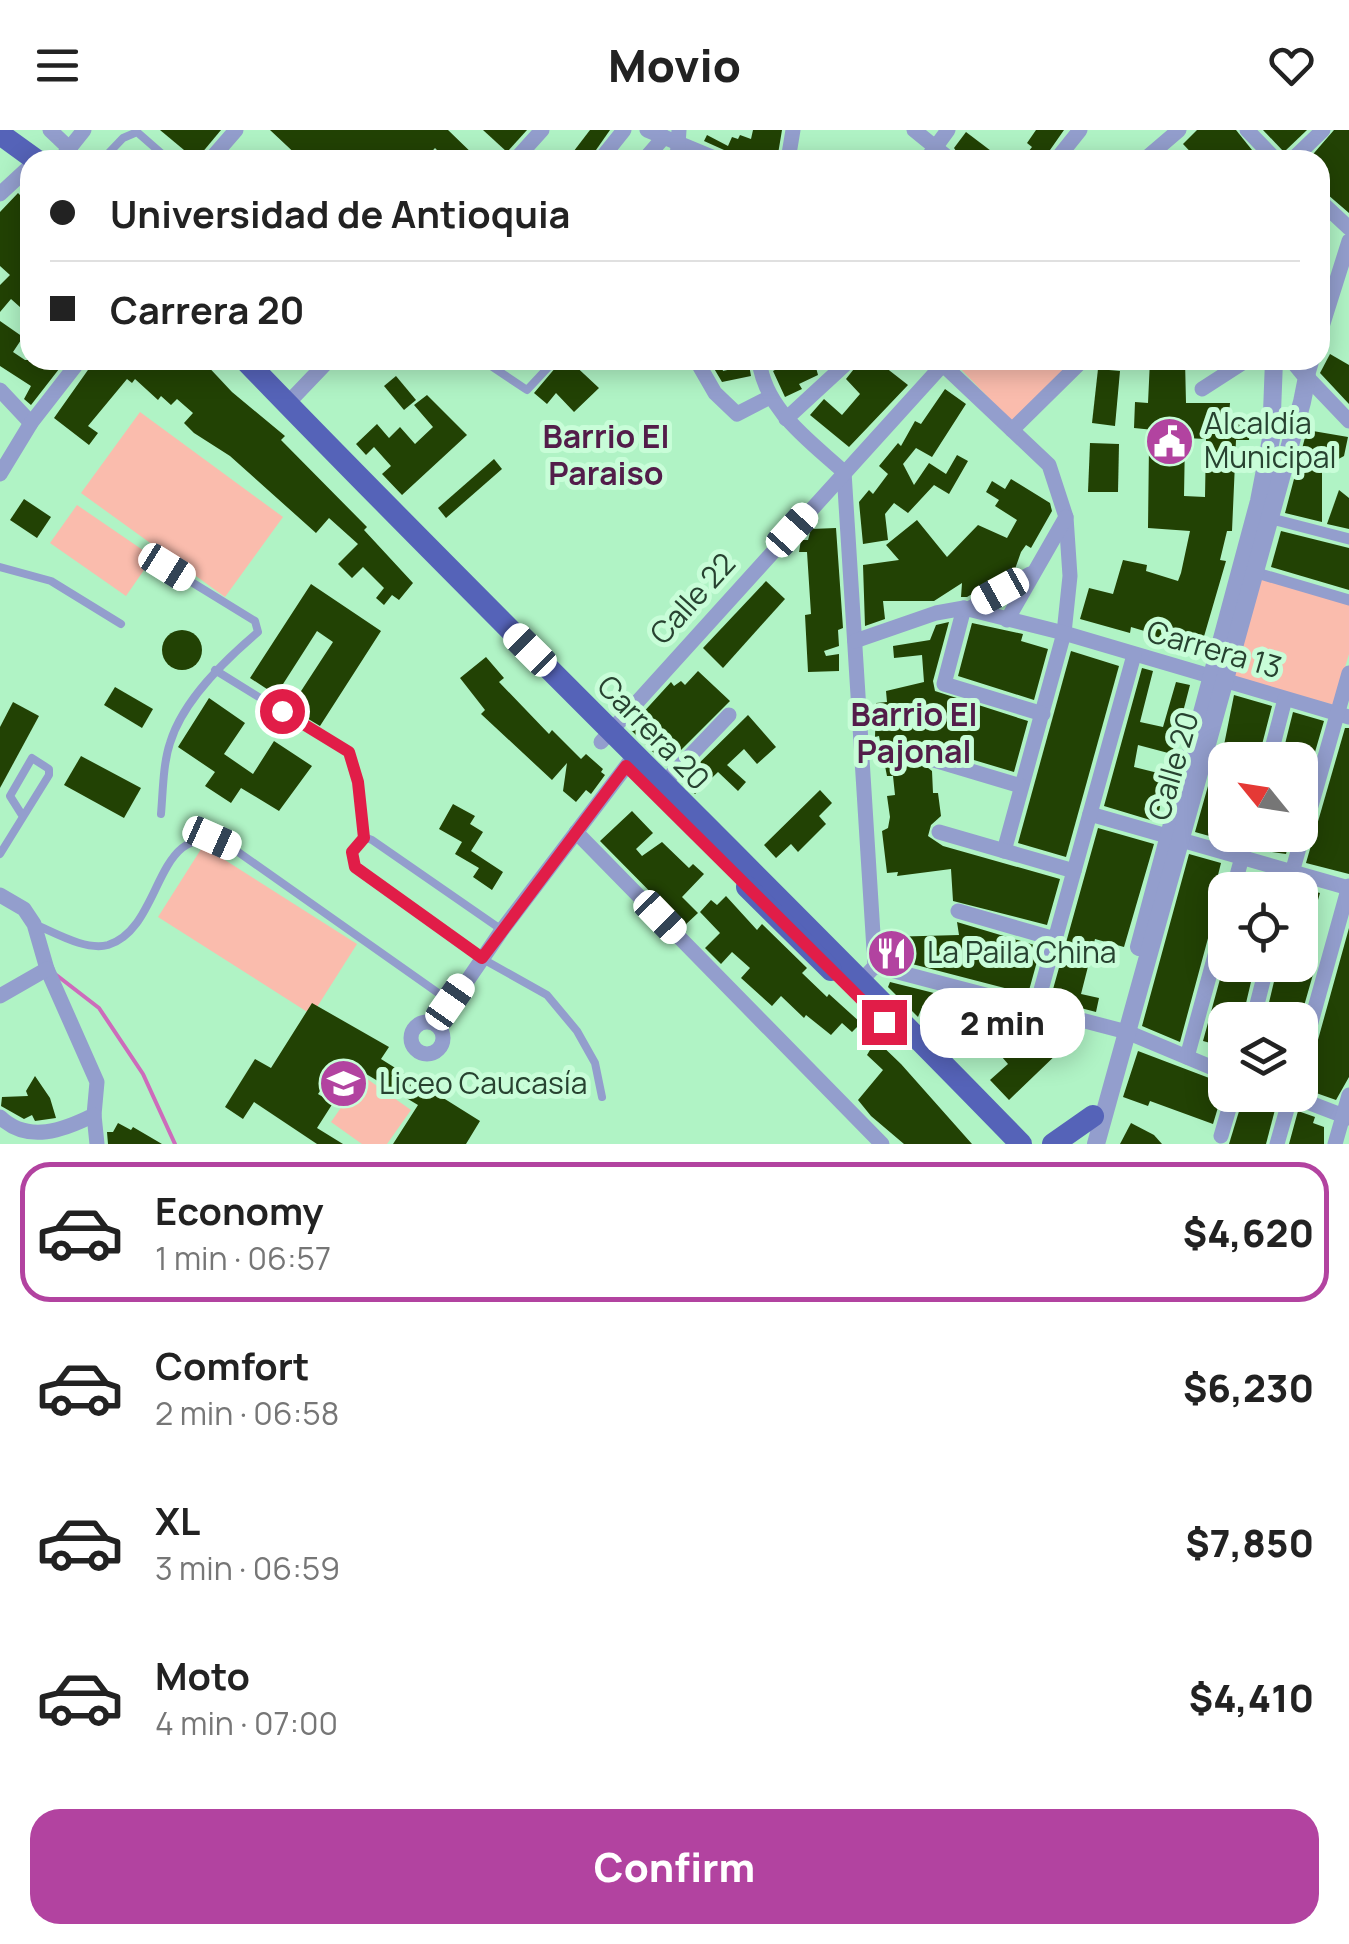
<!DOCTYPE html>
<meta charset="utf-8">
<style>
body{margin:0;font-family:Manrope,sans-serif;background:#f6f6f6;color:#222;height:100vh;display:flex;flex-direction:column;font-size:38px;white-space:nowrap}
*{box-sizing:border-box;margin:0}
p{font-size:32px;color:#767676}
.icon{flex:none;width:55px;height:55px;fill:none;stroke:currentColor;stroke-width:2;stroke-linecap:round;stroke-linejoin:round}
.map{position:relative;height:1014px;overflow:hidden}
.sheet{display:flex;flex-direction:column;background:#fff;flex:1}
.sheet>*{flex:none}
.top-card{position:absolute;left:20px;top:20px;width:1310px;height:220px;border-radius:30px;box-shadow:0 5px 25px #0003;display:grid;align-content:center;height:220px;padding:0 30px;background:#fff}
.needle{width:65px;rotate:300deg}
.fabs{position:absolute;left:1208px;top:612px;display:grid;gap:20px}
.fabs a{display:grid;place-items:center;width:110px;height:110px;border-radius:20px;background:#fff;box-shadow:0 5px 25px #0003;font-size:50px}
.end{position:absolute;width:45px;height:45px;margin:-22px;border:12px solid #e11d48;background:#fff;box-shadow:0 0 0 5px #fff}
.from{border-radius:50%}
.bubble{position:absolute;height:70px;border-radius:30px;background:#fff;box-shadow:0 5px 25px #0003;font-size:32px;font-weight:800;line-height:70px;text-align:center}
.car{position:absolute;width:30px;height:60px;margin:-30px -15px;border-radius:12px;box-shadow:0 0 8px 2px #0007;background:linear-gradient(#fff 24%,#345 0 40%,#fff 0 76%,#345 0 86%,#fff 0)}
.top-card b{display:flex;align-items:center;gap:35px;height:95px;font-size:38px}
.top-card b+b{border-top:2px solid #e0e0e0}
.top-card i{width:25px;height:25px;background:#222}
ul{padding:18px 0 0;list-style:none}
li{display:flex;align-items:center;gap:30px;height:140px;margin:0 20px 15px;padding:0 10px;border:5px solid transparent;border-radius:30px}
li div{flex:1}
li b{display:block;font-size:38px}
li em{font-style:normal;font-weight:800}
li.active{border-color:#b243a0}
li>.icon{width:90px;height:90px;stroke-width:1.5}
.primary-button{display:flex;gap:20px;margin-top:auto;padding:20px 30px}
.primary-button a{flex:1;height:115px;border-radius:30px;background:#b243a0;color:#fff;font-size:40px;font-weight:800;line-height:115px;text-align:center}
header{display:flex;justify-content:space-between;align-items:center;height:130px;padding:0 30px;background:#fff;font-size:45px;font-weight:800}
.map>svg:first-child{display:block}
</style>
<header><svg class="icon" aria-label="menu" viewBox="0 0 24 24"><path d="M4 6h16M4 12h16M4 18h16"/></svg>Movio<svg class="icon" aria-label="heart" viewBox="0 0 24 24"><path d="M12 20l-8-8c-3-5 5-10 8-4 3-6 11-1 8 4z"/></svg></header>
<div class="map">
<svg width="1349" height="1014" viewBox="0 0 1349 1014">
<rect width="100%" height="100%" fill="#b0f3c5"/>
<g fill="#fabcad">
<polygon points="952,230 1078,230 1014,294"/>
<polygon points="140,282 283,387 225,467 81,363"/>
<polygon points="77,375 153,427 126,466 50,413"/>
<polygon points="1260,449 1349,474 1349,524 1334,575 1232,547"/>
<polygon points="203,716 357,814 312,885 158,787"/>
<polygon points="363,946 411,980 387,1014 362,1014 331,992"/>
</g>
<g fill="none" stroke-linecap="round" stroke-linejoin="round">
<polyline stroke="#cd6bbb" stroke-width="4" points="55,844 99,878 143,944 175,1014"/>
</g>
<g fill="#224204" fill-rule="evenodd">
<polygon points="160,0 221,0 196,30"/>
<polygon points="270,0 448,0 479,30 464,30 459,25 447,30 435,18 424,30 302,30"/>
<polygon points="483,0 527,0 507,22"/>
<polygon points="590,0 610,0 589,30 567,30"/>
<polygon points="753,0 782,0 777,30 734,30 724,20 704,11 707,5 728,16 732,7 738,9 740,5 751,9"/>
<polygon points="1036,0 1064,0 1043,30 1022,30 1032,17 1027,13"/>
<polygon points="1197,0 1236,0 1260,30 1198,30 1183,14"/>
<polygon points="1263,0 1307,0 1284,22"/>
<polygon points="1334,0 1349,0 1349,83 1320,58 1320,30 1308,30"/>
<polygon points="966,2 1003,30 962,30 954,18"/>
<polygon points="18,63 30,75 30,186 11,169 0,182 0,155 10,145 0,136 0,82"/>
<polygon points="0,191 23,207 13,222 25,230 66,230 31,275 24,269 31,256 0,236"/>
<polygon points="1330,224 1349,235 1349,274 1320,243"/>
<polygon points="95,230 145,230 156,239 164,230 202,230 232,262 285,306 281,310 367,397 364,400 413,453 399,470 392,465 384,475 376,468 384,458 363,437 352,448 338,434 358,414 329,388 316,403 230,326 194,303 184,293 193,283 177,269 171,275 161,266 158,270 135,249 132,253 127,249 88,296 98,303 89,315 54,288"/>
<polygon points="562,230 569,230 599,258 574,282 556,263 547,274 534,263"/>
<polygon points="709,230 720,230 723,241 749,235 751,246 722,252"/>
<polygon points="794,230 814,230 818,245 799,254 802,259 785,267 773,241"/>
<polygon points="861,230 876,230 908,255 849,317 810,285 824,269 842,285 860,264 846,249"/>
<path d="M1150,230H1185L1186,273H1230L1229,286L1250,287L1249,310H1236L1232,401H1227L1220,430L1226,431L1198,527L1148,512L1151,503L1131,497L1130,503L1080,489L1089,458L1113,464L1123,430L1147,435L1146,441L1178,451L1181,443L1190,401L1148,398L1149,315H1164V301L1134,298L1135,272L1148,273ZM1185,308L1206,309L1205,367L1184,366Z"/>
<polygon points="1098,239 1120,241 1115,296 1092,293"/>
<polygon points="396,246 416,270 404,280 384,256"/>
<polygon points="945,259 966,274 932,327 916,318 903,334 914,355 929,333 946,344 957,325 968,331 949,364 934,355 908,383 894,373 885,384 888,410 863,414 859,372 869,360 873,364 888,344 879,336 898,313 901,316 915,291 921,294"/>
<polygon points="427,265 467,305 402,365 382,344 391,336 374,317 366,325 356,314 377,294 389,308 400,297 415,314 433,297 414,275"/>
<polygon points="1307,300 1348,307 1344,326 1322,338 1322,392 1285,383"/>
<polygon points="1090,313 1119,314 1118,362 1088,362"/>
<polygon points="494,329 502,339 446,388 438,378"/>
<polygon points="1011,349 1050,373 1052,381 1031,418 1026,415 1021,422 1015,439 967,467 961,467 962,453 934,471 883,471 885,489 865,496 863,435 899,430 886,415 917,390 947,427 978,395 1007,408 1017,390 995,376 999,370 986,362 992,351 1005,359"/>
<polygon points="1339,360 1349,368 1349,399 1327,394"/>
<polygon points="24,369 51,387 37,408 10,390"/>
<polygon points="836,398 843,498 838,500 839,516 824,521 826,526 839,524 839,541 808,542 805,485 811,484 807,422 799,422 801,410 808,410 811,399"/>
<polygon points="1281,401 1349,418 1349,460 1271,437"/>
<polygon points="766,451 785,469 723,538 703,518"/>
<polygon points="311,454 381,501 320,596 290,578 333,512 317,501 276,565 250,548"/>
<polygon points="949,492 933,551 935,561 1028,591 1014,642 937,619 926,623 923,634 932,641 933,663 938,663 941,686 931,695 928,706 943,716 1060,749 1047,795 953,771 951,739 897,746 898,742 887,743 882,701 888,698 890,687 887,666 895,665 893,646 887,646 879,606 875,607 876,573 887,572 886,561 924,552 922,525 894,528 893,516 930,510 936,495"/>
<polygon points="972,493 1023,504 1021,511 1048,519 1034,570 958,546"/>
<circle cx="182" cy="520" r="20"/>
<polygon points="1071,521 1119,536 1066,727 1018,713"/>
<polygon points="486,527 504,548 499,552 549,604 552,600 581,629 586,624 603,639 601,642 605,645 591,664 586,660 576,672 563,661 567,633 552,650 481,584 485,580 460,548"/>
<polygon points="1142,538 1153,541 1140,592 1163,597 1176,552 1190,555 1172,624 1138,615 1134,637 1166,645 1157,692 1104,676"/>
<polygon points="698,541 730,571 666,635 629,598 671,552 674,556 681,551 685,555"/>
<polygon points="115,557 153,579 142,598 104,575"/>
<polygon points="1234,565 1272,576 1258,630 1225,630 1225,708 1220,709 1195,702 1210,649 1214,650 1222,625"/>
<polygon points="209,568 245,593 224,624 253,644 274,611 312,636 279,681 241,658 231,673 205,656 215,642 178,617"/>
<polygon points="13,572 39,586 0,658 0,597"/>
<polygon points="1293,582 1324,591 1300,674 1303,630 1281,630"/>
<polygon points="748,585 776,617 757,634 744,619 727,635 746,652 738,661 718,642 695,664 682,650"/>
<polygon points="1345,598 1349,598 1349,744 1306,733"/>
<polygon points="81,626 141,658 124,688 64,655"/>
<polygon points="820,660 832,673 819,686 826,694 798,722 791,714 776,728 764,715"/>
<polygon points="453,674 475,686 470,694 483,702 471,721 503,742 492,760 473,747 479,738 455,724 462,712 439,699"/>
<polygon points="632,681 653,703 636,719 642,726 662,712 689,738 693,734 704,744 682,767 698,783 684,796 600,711"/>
<polygon points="1098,698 1154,714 1124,817 1095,809 1081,864 1099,868 1096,882 1050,870"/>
<polygon points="1259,705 1291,705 1286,724 1256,720"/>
<polygon points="1189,724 1221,733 1216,753 1223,754 1225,778 1214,786 1180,912 1142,896"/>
<polygon points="1300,758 1320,763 1303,822 1300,821"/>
<polygon points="726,766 757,800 762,794 807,838 802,843 827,867 829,864 861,893 852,902 842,893 831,905 806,885 804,888 781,866 772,876 741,848 750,838 732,822 721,834 705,818 720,803 700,782 711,770 717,775"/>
<polygon points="957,792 1041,817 1028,864 889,828 887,807 959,805"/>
<polygon points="1349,798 1349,947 1336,970 1302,958 1300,943 1311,935"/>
<polygon points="1300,822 1318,827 1300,890 1265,889 1278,835 1300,835"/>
<polygon points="1225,831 1225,835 1255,835 1242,890 1225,890 1225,917 1203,911"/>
<polygon points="890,852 946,866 941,875 933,871 930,878 923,875 918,887 888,857"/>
<polygon points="312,873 389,917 381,929 480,991 466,1014 393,1014 418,975 341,929 318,964 333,973 317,998 343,1014 317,1014 254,972 243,989 225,977 255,929 271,938"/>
<polygon points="1022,888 1062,919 1009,970 990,950 1008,934 996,920"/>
<polygon points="876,910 901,934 972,1014 904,1014 871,986 858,970 883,940 867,925"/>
<polygon points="1138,921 1225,954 1213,994 1150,971 1148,976 1123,967"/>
<polygon points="35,946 50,968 56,988 35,991 32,985 24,989 1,976 2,967 28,966 26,961"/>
<polygon points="1244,965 1277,972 1266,1014 1229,1014"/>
<polygon points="1298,981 1315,987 1313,993 1324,997 1324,1014 1289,1014"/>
<polygon points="118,993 131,1000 133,997 162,1014 108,1014 107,1002 113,1002"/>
<polygon points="1131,993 1154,1005 1162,1014 1120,1014"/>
</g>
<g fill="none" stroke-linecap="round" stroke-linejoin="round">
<g stroke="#939ecd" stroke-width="8">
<polyline points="102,30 123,8 137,2 169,30"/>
<polyline points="482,230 527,260 555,230"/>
<polyline points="0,437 51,451 121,494"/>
<polyline points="215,540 349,623 358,652 364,707"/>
<path d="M161,684C163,661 163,634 170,613C183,570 225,530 258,502L255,491L167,437"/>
<polyline points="0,724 49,645 49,639 32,628 10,666 22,685"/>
<path d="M34,794C54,802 85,821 108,815C166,797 153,681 231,717L451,872"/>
<polyline points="502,800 372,710 364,707 351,722 355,737 481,828 547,865 577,901 595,933 602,967"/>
</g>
<g stroke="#939ecd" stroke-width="11">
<polyline points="1272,389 1349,409"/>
<polyline points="1257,443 1349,470"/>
</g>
<g stroke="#939ecd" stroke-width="15">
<polyline points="50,0 70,19"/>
<polyline points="647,0 719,30"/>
<polyline points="914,0 951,30"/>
<polyline points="1247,0 1276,30"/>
<polyline points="60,30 84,0"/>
<polyline points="210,30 236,0"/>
<polyline points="515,30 542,0"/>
<polyline points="600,30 624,0"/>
<polyline points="644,30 664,7"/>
<polyline points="677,30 679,0"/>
<polyline points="788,30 793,0"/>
<polyline points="926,30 948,0"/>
<polyline points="1056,30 1080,0"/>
<polyline points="1144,30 1179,0"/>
<polyline points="1292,30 1323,0"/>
<polyline points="0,64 27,39"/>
<polyline points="1320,71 1349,98"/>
<polyline points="1320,203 1349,111"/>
<polyline points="696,230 715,263 737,284 770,267"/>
<path d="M759,230C765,280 809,310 844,342L875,836L862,850"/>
<polyline points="938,230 1049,335 1066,387 1070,446 1064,503 1004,721"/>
<polyline points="1312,230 1307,247 1349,291"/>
<polyline points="1202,259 1247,230"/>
<polyline points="0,260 31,293"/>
<polyline points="287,274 329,230"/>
<polyline points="786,289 850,230"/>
<polyline points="1012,300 1083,230"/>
<polyline points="0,344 31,293 80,230"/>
<polyline points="964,478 944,554 1043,584"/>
<polyline points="967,480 1030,444"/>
<polyline points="1007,490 1066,387"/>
<polyline points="855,511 936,483 964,478 1064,503 1349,587"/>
<polyline points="601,612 947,230"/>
<polyline points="934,630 1021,656"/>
<polyline points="1269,630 1285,569"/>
<polyline points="662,655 729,585"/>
<polyline points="1090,684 1349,758"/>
<polyline points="576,702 882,1014"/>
<polyline points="939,702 1074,741"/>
<polyline points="1233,760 1248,705"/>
<polyline points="1287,760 1349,543"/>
<path d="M0,765L24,779L34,794L47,839L97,952L94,985C64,1000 28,1014 0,987"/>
<polyline points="958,781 1055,809"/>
<polyline points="875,836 1127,902 1225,943"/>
<polyline points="0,866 47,839"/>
<polyline points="1036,878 1134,525"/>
<polyline points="1253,890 1267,835"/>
<circle cx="427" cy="908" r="16"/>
<polyline points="437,895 502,800 634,626"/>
<polyline points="1187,927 1225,789"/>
<polyline points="1300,932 1349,756"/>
<polyline points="1289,965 1349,988"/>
<polyline points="94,985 97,1014"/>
<polyline points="1221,1006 1233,965"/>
<polyline points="1277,1014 1291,965"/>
<polyline points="1335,1014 1349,965"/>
</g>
<g stroke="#939ecd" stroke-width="18">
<polyline points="1139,817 1259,371 1271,309 1274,230"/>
<polyline points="1096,1014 1302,272 1307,247 1293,230"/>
</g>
<g stroke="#5563b8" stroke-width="22">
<polyline points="0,4 36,30"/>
<path d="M245,230C500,495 765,750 1021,1014"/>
<polyline points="747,757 831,840"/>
<polyline points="1053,1014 1093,986"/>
</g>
</g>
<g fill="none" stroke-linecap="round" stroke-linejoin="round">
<polyline stroke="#e11d48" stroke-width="12" points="282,581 349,622 358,652 364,708 352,722 355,737 482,828 626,636 884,892"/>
</g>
<defs>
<symbol id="civic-disc" viewBox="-11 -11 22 22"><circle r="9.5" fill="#b243a0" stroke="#c8fdd8"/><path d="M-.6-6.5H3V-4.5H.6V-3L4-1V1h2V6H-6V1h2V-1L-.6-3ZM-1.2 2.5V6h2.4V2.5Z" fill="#fff"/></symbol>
<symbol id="restaurant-disc" viewBox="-11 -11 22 22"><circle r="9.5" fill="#b243a0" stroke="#c8fdd8"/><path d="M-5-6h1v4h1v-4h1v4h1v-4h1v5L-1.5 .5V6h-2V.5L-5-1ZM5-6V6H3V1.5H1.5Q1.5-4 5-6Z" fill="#fff"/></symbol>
<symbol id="school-disc" viewBox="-11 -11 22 22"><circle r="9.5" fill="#b243a0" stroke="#c8fdd8"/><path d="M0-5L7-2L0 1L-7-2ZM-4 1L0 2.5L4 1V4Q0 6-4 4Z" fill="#fff"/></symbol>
</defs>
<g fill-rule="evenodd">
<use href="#civic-disc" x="1142" y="284" width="55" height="55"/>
<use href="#restaurant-disc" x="864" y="796" width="55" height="55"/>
<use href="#school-disc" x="316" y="926" width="55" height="55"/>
</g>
<g text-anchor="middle" stroke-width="10" stroke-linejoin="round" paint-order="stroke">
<g font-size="30" fill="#274230" stroke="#c8fdd8" text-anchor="start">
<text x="1204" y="304">Alcaldía<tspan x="1204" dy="34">Municipal</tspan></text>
<text x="927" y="833">La Paila China</text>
<text x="379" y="964">Liceo Caucasía</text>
</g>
<g font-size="30" fill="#274230" stroke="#c8fdd8">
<text transform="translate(693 469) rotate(-48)" y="10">Calle 22</text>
<text transform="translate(1214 520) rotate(16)" y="10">Carrera 13</text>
<text transform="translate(653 603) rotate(46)" y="10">Carrera 20</text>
<text transform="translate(1174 636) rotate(-74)" y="10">Calle 20</text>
</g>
<g font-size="32" font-weight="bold" fill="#531d4a" stroke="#c8fdd8">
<text x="606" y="318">Barrio El<tspan x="606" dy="37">Paraiso</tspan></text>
<text x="914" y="596">Barrio El<tspan x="914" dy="37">Pajonal</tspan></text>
</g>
</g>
</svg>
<div class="fabs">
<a><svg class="needle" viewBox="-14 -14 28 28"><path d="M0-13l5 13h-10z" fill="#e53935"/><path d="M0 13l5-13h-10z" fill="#767676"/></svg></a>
<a><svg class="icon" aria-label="locate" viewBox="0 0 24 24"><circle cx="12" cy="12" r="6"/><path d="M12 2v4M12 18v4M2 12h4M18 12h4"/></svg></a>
<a><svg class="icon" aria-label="layers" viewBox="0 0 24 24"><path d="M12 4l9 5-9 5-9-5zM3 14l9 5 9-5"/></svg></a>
</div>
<i class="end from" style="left:282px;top:581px"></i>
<i class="end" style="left:884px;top:892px"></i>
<div class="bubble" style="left:920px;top:858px;width:165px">2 min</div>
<i class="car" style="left:792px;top:400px;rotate:42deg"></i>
<i class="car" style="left:167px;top:437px;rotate:122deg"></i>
<i class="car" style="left:1000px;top:461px;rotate:241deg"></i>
<i class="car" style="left:530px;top:520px;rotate:315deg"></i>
<i class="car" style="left:212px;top:708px;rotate:114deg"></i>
<i class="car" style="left:660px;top:787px;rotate:136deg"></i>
<i class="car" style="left:450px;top:872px;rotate:35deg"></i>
<div class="top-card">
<b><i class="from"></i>Universidad de Antioquia</b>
<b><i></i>Carrera 20</b>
</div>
</div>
<section class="sheet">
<ul>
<li class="active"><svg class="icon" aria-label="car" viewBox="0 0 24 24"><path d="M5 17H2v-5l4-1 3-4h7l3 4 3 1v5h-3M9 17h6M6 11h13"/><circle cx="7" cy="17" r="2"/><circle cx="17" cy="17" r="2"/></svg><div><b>Economy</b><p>1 min · 06:57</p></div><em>$4,620</em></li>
<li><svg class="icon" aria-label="car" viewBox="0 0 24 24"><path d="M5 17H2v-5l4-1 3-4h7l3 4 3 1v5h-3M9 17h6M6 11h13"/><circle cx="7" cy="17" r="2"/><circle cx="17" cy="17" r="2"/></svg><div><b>Comfort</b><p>2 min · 06:58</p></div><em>$6,230</em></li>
<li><svg class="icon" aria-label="car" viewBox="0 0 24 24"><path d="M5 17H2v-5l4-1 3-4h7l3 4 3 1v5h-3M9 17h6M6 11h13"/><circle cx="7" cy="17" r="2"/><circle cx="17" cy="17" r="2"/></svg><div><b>XL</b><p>3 min · 06:59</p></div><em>$7,850</em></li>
<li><svg class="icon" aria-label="car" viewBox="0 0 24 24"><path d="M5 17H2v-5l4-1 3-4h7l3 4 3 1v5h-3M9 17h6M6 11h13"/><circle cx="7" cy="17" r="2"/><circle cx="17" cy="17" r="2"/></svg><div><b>Moto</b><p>4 min · 07:00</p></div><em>$4,410</em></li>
</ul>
<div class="primary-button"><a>Confirm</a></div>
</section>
